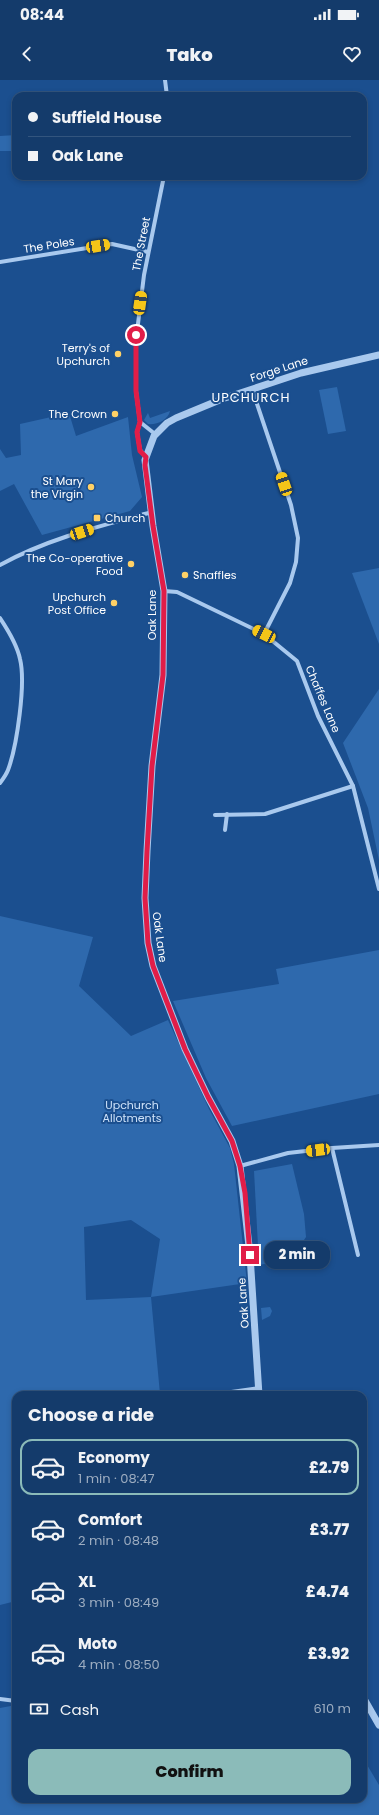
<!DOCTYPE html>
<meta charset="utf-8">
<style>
body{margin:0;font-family:Poppins,sans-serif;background:#1d4271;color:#f1f3f6;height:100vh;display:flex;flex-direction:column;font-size:15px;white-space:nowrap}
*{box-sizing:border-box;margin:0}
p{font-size:13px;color:#9dadc1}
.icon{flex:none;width:22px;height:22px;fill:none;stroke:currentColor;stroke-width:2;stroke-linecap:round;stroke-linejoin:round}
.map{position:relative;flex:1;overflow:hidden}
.details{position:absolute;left:12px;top:1311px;width:355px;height:412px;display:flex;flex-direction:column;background:#143b6b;border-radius:12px;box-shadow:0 2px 6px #0003,0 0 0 1px #33557e}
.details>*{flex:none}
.banner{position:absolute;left:12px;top:12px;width:355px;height:88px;border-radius:12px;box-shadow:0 2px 6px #0003,0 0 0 1px #33557e;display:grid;align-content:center;height:88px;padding:0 16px;background:#143b6b}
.end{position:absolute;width:18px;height:18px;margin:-9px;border:5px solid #e11d48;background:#fff;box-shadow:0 0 0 2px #fff}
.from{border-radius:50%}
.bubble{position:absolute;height:28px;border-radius:12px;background:#143b6b;box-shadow:0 2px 6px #0003,0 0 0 1px #33557e;font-size:13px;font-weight:800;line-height:28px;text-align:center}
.car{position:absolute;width:12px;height:24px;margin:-12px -6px;border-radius:5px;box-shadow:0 0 3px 1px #0007;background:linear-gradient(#f5c518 24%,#345 0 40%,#f5c518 0 76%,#345 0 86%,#f5c518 0)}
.banner b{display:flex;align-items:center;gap:14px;height:38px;font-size:15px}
.banner b+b{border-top:1px solid #33557e}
.banner i{width:10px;height:10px;background:#f1f3f6}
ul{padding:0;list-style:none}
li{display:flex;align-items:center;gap:12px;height:56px;margin:0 8px 6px;padding:0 8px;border:2px solid transparent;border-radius:12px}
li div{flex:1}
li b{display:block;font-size:15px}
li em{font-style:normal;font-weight:800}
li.active{border-color:#8bbbb9}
li>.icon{width:36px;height:36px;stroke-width:1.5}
h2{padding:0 16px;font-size:18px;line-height:48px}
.pay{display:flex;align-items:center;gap:10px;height:44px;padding:0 16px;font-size:15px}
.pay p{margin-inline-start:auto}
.cta{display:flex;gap:8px;margin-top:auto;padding:8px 16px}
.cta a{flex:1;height:46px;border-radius:12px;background:#8bbbb9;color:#111;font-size:16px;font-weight:800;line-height:46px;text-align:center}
.status{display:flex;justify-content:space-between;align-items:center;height:28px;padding:0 20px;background:#143b6b;direction:ltr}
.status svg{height:11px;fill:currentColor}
header{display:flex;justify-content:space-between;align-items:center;height:52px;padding:0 16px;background:#143b6b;font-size:18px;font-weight:800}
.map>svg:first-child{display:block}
</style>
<div class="status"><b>08:44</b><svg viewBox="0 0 49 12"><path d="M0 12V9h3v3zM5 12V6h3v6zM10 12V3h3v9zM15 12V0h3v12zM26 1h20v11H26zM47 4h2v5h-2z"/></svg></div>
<header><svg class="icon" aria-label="back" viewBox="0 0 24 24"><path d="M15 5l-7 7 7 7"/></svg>Tako<svg class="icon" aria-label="heart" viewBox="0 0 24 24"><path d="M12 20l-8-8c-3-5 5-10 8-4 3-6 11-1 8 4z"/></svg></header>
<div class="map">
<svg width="379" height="1735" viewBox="0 0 379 1735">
<rect width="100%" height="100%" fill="#1b4f8f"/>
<g fill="#2e69ad" fill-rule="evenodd">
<polygon points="16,55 16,71 0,71 0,56"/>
<polygon points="337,307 346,351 328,354 319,310"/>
<path d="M170,331C168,340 157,345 148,344L144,340L148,333L150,338Z"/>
<polygon points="69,333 76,356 128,337 132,375 142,417 130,431 42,455 14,404 0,411 0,369 6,378 21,375 20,344"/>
<polygon points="379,488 379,564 352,493"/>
<polygon points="379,609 379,780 368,728 343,663"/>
<path d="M0,836L93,857L79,906L131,956L168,940L209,1029L230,1068L234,1084L247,1203L151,1217L160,1314L16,1315V1521L0,1525ZM131,1140L160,1159L151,1217L86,1220L84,1147Z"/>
<polygon points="379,870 379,1014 232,1046 206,998 173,921 279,904 276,889"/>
<polygon points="292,1084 304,1134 306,1157 297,1170 285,1180 259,1185 254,1091"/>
<polygon points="270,1227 272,1231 270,1236 262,1240 261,1228"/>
<polygon points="16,1625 16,1719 363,1719 363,1678 379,1705 379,1735 0,1735 0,1628"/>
</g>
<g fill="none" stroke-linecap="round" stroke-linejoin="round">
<g stroke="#a9c9ee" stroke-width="4">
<polyline points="165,0 167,16"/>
<polyline points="0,182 112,164 148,172"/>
<polyline points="252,309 291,425 298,458 296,482 290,503 264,554"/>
<polyline points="140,342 155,354"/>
<polyline points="146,377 140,370 137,352 140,342 136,311 136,260 144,195 164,96"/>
<path d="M0,485C47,459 100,446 152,432"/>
<polyline points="164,511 177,512 264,554 297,581 318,636 353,706 379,809"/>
<path d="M0,538C8,550 17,564 20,579C26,603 17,666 8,690C6,695 3,699 0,703"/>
<polyline points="215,735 265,734 353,706"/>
<polyline points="225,750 227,734"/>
<polyline points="332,1068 358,1175"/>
<polyline points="240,1086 288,1073 332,1068 379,1065"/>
<polyline points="210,1315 259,1308"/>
<polyline points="0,1619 16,1621"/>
</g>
<g stroke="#a9c9ee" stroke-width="7">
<polyline points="259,1315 250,1175 240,1086 232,1061 208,1017 185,969 153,886 148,863 145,818 147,771 152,686 163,595 164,511 153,446 145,380 154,356 167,343 176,338 222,319 301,293 379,275"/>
<polyline points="363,1617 379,1645"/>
</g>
</g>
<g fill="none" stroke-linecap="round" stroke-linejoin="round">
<polyline stroke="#e11d48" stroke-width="5" points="136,255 136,311 140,342 137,352 140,371 146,377 145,385 153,446 164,511 163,595 152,686 147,771 145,818 148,863 153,886 185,969 208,1017 232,1061 240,1086 245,1113 250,1175"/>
</g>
<g fill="#ffd166" stroke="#1b4f8f" stroke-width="1.5">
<circle cx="118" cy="274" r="4"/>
<circle cx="115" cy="334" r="4"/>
<circle cx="91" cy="407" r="4"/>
<rect x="93" y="434" width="8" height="8" rx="2"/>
<circle cx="131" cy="484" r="4"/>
<circle cx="185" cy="495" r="4"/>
<circle cx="114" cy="523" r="4"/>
</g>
<g text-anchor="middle" stroke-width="4" stroke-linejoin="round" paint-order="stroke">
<g font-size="11" fill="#fff" stroke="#1b4f8f">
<text transform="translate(141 164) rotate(-79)" y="4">The Street</text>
<text transform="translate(49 165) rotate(-9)" y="4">The Poles</text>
<text transform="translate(279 289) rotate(-18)" y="4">Forge Lane</text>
<text transform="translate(152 535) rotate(-90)" y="4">Oak Lane</text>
<text transform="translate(323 619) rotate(67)" y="4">Chaffes Lane</text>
<text transform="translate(160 857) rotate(82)" y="4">Oak Lane</text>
<text transform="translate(243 1223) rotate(-94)" y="4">Oak Lane</text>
</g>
<g font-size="11" fill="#fff" stroke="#1b4f8f" text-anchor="end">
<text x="110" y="272">Terry's of<tspan x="110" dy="13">Upchurch</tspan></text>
<text x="107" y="338">The Crown</text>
<text x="83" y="405">St Mary<tspan x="83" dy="13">the Virgin</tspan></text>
<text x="105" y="442" text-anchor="start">Church</text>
<text x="123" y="482">The Co-operative<tspan x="123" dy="13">Food</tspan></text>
<text x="193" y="499" text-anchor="start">Snaffles</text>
<text x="106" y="521">Upchurch<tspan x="106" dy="13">Post Office</tspan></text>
</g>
<g font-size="11" fill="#cfe3fa" stroke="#1b4f8f">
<text x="132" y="1029">Upchurch<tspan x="132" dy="13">Allotments</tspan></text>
</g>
<g font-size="13" letter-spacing="1" fill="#fff" stroke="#1b4f8f">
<text x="251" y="322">UPCHURCH</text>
</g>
</g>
</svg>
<i class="end from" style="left:136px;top:255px"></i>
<i class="end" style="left:250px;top:1175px"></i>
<div class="bubble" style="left:264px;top:1161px;width:66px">2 min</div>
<i class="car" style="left:98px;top:166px;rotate:81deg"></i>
<i class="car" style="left:140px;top:223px;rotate:8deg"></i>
<i class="car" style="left:284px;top:404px;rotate:341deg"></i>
<i class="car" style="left:82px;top:452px;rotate:72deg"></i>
<i class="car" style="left:264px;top:554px;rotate:296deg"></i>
<i class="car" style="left:318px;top:1070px;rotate:263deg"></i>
<div class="banner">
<b><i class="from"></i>Suffield House</b>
<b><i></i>Oak Lane</b>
</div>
<section class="details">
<h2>Choose a ride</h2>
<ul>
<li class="active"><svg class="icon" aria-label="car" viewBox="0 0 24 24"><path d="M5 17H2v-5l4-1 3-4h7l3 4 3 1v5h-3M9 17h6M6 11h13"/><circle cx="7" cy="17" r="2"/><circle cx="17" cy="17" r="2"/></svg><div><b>Economy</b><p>1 min · 08:47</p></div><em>£2.79</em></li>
<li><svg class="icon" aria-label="car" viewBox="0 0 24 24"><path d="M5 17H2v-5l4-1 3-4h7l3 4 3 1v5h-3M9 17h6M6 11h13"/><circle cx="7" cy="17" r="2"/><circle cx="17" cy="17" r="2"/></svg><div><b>Comfort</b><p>2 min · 08:48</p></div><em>£3.77</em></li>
<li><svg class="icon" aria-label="car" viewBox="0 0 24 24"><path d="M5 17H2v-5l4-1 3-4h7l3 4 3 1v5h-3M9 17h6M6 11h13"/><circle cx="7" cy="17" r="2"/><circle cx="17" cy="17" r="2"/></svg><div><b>XL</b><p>3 min · 08:49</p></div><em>£4.74</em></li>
<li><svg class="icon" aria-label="car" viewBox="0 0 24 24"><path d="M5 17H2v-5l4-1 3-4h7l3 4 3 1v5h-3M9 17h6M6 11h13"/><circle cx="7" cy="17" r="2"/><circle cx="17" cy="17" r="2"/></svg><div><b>Moto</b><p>4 min · 08:50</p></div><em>£3.92</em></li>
</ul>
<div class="pay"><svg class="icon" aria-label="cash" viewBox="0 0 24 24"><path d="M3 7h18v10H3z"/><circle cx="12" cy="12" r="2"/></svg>Cash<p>610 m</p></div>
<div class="cta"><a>Confirm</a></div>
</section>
</div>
